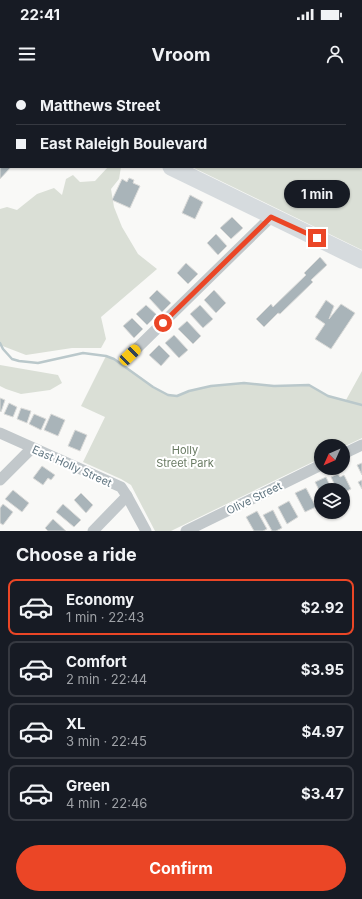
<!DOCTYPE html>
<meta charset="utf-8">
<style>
body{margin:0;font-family:Inter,sans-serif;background:#20242c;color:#f1f3f6;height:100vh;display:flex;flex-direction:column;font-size:15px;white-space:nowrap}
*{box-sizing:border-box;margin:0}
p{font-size:13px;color:#9ea1a6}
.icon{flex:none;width:22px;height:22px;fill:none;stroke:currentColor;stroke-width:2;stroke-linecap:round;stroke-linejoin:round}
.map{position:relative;height:451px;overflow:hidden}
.drawer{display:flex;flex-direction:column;background:#171b24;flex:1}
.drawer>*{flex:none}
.top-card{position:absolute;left:0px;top:0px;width:362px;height:88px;box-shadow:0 1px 3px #0004;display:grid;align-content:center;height:88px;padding:0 16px;background:#171b24}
.needle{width:26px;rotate:225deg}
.buttons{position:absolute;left:314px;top:359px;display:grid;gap:8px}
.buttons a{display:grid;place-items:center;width:36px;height:36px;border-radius:50%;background:#171b24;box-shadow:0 1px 3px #0004;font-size:20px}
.end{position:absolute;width:18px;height:18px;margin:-9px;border:5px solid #eb4626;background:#fff;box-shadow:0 0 0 2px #fff}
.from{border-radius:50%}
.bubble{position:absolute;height:28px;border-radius:14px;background:#171b24;box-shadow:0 1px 3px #0004;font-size:13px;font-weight:700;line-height:28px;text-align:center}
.car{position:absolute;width:12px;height:24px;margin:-12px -6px;border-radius:5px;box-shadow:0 0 3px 1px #0007;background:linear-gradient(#f5c518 24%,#345 0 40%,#f5c518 0 76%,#345 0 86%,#f5c518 0)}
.top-card b{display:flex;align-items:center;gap:14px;height:38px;font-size:15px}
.top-card b+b{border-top:1px solid #363941}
.top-card i{width:10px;height:10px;background:#f1f3f6}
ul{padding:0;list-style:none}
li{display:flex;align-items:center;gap:12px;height:56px;margin:0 8px 6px;padding:0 8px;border:2px solid #363941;border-radius:8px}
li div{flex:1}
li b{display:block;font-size:15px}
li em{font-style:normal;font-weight:700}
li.current{border-color:#eb4626}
li>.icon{width:36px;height:36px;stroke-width:1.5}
h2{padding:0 16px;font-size:18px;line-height:48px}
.cta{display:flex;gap:8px;margin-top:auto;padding:8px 16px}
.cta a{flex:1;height:46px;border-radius:24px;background:#eb4626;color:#fff;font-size:16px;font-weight:700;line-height:46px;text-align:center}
.status{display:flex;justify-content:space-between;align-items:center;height:28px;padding:0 20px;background:#171b24;direction:ltr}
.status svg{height:11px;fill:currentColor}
header{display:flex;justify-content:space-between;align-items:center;height:52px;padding:0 16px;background:#171b24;font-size:18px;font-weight:700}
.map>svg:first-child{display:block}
</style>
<div class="status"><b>22:41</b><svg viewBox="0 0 49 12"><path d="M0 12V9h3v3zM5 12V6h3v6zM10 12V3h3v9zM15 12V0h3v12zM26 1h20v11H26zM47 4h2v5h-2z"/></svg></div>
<header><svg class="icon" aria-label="menu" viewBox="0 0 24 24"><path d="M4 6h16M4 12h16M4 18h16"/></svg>Vroom<svg class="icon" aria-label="person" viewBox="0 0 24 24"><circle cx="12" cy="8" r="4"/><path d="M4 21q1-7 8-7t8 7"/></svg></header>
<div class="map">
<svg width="362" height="451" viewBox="0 0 362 451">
<rect width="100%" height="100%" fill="#f9f9f7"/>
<g fill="#dadfd6">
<polygon points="174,0 362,0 362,170 192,87 361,87 361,1 173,1"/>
<polygon points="108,87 121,87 119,99 111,109 114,127 122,147 138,174 157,189 101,237 106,259 101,268 72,268 26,275 0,265 0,129 7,127 17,130 37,114 54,108 62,115 66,99 73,95 80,102 95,101"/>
<polygon points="106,276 114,279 153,307 168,315 177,316 189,311 211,306 252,303 274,306 309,305 328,316 346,320 362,291 362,358 343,367 343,366 321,366 321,378 171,451 155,451 131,405 121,399 83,382 105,337 81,326"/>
<polygon points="0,285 58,295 62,303 50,310 21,314 6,309 0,306"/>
</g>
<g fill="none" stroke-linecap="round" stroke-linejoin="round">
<polyline stroke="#bac8cb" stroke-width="2.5" points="0,263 3,269 12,279 19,281 38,283 83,273 106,276 114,279 153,307 168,315 177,316 189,311 211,306 244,303 274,306 309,305 328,316 362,325"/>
</g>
<g fill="#a9b4b9" stroke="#dbdbd9">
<polygon points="1,87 11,87 0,99 0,88"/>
<polygon points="129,98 134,100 133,103 140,106 130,128 112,120 122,99 127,102"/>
<polygon points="190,115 203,122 195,139 182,133"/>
<polygon points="232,137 243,148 231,159 220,148"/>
<polygon points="216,154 227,166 218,175 207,163"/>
<polygon points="320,177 327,185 311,200 313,202 280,234 278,233 264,247 256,239 271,224 273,227 306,195 304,193"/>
<polygon points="186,183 198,194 188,204 177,193"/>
<polygon points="157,210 171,223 162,232 149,218"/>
<polygon points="214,210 226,223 216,233 204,220"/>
<polygon points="326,220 334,226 329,239 341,224 355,233 331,269 315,259 325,244 315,237"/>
<polygon points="146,225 157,235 147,245 136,234"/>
<polygon points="200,225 213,239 203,248 190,234"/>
<polygon points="132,238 143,249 134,258 123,246"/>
<polygon points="187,241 201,256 193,264 178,249"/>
<polygon points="174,255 188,270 179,278 165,263"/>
<polygon points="159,265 170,276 161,286 149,275"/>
<polygon points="0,318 5,320 1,332 0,331"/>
<polygon points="9,323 17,327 13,337 4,334"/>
<polygon points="21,328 31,331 27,343 17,339"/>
<polygon points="34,334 46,339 41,350 29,344"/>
<polygon points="51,334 65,340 58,356 44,350"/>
<polygon points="75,350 87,355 80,371 68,366"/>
<polygon points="362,383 362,395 357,385"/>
<polygon points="42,386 55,395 51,400 48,398 43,405 33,398"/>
<polygon points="338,394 340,397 344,395 351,409 343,413 343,410 337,410 331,397"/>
<polygon points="326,397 332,410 321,410 321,414 315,402"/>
<polygon points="362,400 362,409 358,402"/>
<polygon points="306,408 316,427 305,432 295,413"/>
<polygon points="13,410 29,423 22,432 5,419"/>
<polygon points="81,413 93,425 86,433 74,420"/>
<polygon points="289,421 298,437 287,444 278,427"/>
<polygon points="3,424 13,432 3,445 0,443 0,428"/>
<polygon points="63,424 81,440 74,447 56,432"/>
<polygon points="273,430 282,448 276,451 272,451 263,435"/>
<polygon points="257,431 267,449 263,451 254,451 246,437"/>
<polygon points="53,439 66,451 48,451 45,448"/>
</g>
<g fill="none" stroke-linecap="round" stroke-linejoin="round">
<g stroke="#c2c8cb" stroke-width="11">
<polyline points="11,1 11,0"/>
<polyline points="168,1 168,0"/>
<polyline points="130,275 271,137"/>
<polyline points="0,353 121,407 127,416 146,451"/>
<polyline points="343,374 362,365"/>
<polyline points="0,400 32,368"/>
<polyline points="93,451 127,416"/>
<polyline points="186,451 321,385"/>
</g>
<g stroke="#d6dbde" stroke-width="17">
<polyline points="0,5 1,6"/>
<polyline points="171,87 362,180"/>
</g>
</g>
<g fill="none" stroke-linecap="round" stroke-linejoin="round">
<polyline stroke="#eb4626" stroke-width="5" points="163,243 271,137 317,158"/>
</g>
<g text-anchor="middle" stroke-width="4" stroke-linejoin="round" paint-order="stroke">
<g font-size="11" fill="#687a62" stroke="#fff">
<text x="185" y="374">Holly<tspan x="185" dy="13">Street Park</tspan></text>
</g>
<g font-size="11" fill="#637883" stroke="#fff">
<text transform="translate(72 386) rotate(24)" y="4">East Holly Street</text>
<text transform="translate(254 418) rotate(-26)" y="4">Olive Street</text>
</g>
</g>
</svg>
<div class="buttons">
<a><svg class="needle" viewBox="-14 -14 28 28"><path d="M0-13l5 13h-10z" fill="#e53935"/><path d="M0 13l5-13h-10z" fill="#9ea1a6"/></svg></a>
<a><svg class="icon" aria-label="layers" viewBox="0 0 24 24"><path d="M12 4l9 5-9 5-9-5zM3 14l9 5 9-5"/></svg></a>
</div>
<i class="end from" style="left:163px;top:243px"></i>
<i class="end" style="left:317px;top:158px"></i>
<div class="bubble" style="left:284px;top:100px;width:66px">1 min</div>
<i class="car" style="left:130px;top:275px;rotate:46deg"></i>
<div class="top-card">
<b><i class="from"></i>Matthews Street</b>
<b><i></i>East Raleigh Boulevard</b>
</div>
</div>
<section class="drawer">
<h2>Choose a ride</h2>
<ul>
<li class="current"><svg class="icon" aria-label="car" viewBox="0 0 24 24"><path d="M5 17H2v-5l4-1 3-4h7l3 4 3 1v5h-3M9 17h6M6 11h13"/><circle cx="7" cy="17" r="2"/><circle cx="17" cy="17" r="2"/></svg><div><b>Economy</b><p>1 min · 22:43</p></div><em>$2.92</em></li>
<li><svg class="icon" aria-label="car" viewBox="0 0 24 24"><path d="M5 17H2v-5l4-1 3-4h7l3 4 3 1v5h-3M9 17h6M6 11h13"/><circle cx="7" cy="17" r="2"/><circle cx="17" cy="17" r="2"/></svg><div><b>Comfort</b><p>2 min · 22:44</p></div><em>$3.95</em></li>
<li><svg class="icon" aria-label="car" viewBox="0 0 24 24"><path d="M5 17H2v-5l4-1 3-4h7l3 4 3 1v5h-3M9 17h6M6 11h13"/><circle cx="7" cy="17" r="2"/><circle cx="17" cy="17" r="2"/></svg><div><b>XL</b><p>3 min · 22:45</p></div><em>$4.97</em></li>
<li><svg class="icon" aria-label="car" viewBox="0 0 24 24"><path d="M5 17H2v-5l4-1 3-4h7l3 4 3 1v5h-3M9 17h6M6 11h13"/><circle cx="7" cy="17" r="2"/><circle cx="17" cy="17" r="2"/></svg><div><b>Green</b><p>4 min · 22:46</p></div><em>$3.47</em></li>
</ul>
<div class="cta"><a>Confirm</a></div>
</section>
